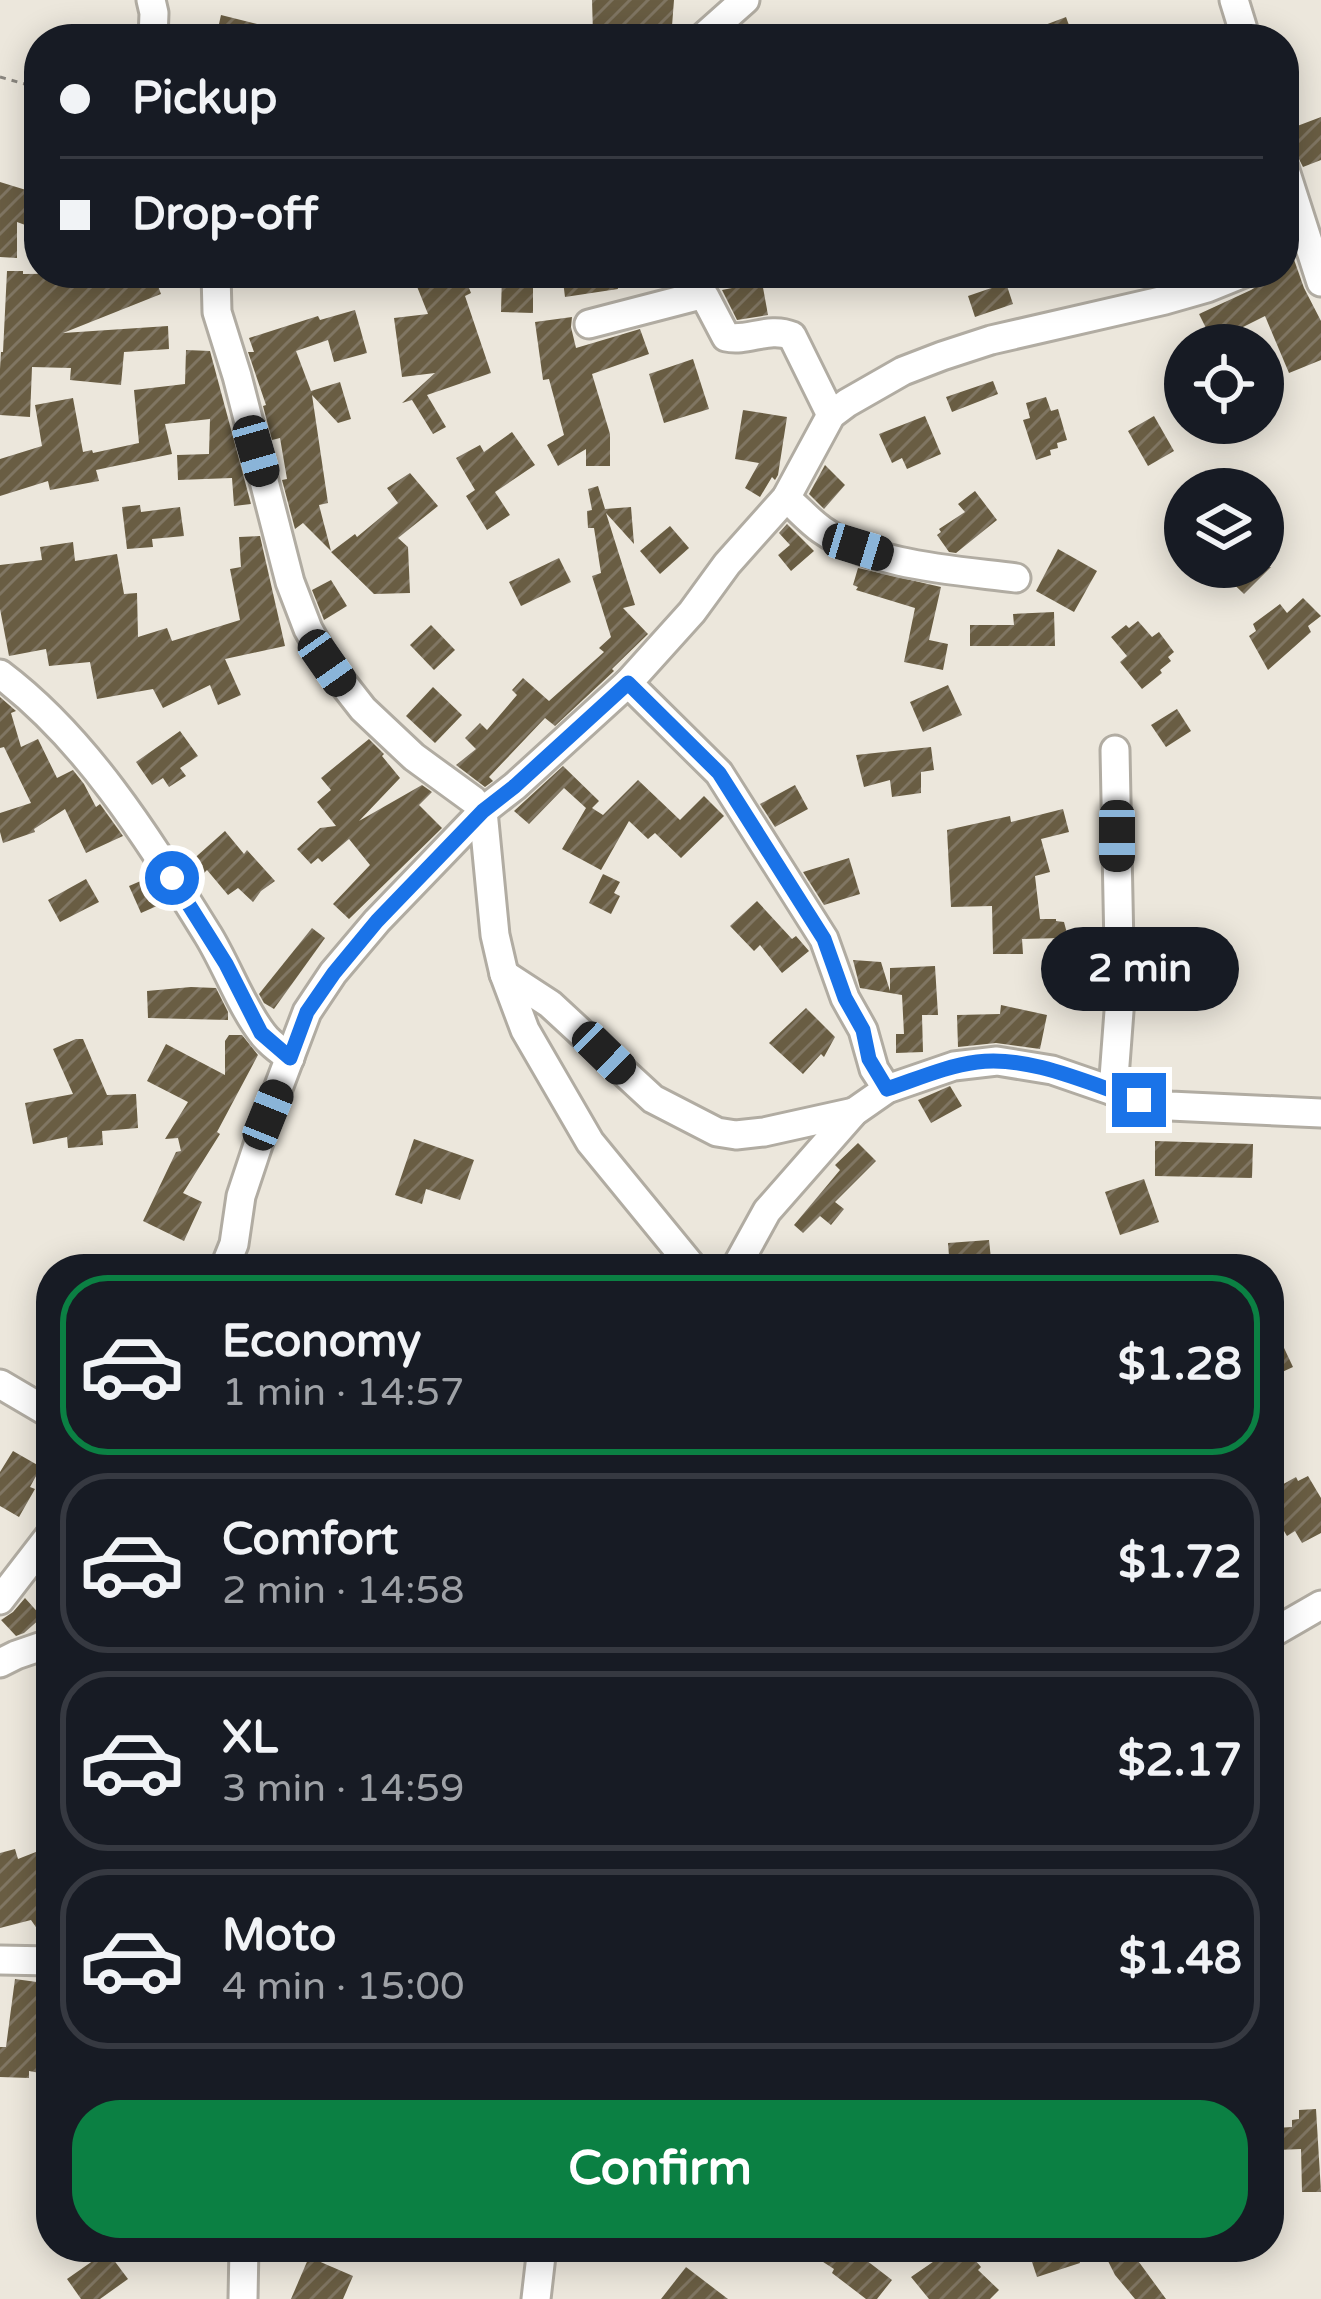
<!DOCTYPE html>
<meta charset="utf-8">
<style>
body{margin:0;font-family:"Varela Round",sans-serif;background:#20242c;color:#f1f3f6;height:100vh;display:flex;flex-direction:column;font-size:45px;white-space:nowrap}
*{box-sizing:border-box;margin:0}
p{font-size:39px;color:#9ea1a6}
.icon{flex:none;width:66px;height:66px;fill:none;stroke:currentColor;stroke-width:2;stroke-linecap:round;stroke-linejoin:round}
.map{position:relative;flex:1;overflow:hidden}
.drawer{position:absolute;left:36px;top:1254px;width:1248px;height:1008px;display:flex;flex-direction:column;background:#171b24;border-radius:48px;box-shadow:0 6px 30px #0003}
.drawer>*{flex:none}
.top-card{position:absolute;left:24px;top:24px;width:1275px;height:264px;border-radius:48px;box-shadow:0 6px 30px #0003;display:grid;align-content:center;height:264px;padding:0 36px;background:#171b24}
.tools{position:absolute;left:1164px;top:324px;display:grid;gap:24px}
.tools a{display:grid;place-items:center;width:120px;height:120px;border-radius:50%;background:#171b24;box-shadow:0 6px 30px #0003;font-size:60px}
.end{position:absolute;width:54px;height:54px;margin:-27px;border:15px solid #1a73e8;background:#fff;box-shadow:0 0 0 6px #fff}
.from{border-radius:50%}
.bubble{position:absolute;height:84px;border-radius:42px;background:#171b24;box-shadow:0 6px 30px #0003;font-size:39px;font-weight:700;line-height:84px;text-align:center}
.car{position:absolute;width:36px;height:72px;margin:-36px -18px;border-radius:15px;box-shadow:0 0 9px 3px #0007;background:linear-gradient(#222 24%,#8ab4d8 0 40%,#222 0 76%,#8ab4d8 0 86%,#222 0)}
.top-card b{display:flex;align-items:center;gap:42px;height:114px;font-size:45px}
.top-card b+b{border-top:3px solid #363941}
.top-card i{width:30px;height:30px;background:#f1f3f6}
ul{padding:21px 0 0;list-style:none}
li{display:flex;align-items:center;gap:36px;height:180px;margin:0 24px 18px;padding:0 12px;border:6px solid #363941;border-radius:48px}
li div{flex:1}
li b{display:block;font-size:45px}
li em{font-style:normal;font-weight:700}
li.on{border-color:#0b8043}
li>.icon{width:108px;height:108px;stroke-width:1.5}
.button{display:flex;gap:24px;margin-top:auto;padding:24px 36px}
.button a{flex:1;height:138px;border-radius:48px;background:#0b8043;color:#fff;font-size:48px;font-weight:700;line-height:138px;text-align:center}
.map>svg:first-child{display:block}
</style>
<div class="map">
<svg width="1321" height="2299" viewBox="0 0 1321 2299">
<defs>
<pattern id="building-hatch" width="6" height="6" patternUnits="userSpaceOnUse" patternTransform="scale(3)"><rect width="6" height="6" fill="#695d43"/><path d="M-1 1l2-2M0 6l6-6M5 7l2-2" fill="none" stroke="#807663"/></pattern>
</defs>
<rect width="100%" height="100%" fill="#ece7dc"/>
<g fill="url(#building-hatch)">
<polygon points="592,0 674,0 671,39 638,39 639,31 593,34"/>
<polygon points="221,15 294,33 293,39 243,39 217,33"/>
<polygon points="1066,17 1074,39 1011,39 1011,38"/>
<polygon points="1321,117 1321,160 1303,167 1297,155 1284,149 1284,131"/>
<polygon points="0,182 39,194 39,230 17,222 17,258 0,257"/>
<polygon points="1284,231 1304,288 1321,321 1321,360 1289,373 1265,316 1213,342 1199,314 1251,290 1278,273 1284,273"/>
<polygon points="7,271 23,271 23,274 120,273 120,282 144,273 153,273 161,294 63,333 168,326 169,349 124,352 121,385 70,380 71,368 32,367 30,417 0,415 0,369 1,352 3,352"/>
<polygon points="427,273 463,273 471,293 465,296 491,373 427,395 446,427 433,434 412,400 402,403 435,373 402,377 394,318 428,314 414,279"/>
<polygon points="502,273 533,273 533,313 501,312"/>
<polygon points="562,273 615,273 618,289 565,297"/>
<polygon points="762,282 768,315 737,320 722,290"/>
<polygon points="1006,283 1013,304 975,317 968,296"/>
<polygon points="355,310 367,353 334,362 328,340 296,351 311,391 340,382 351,419 338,423 312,395 328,503 319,505 331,551 303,523 295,529 282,480 287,479 280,438 272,440 263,406 266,405 248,352 254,352 249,338 318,316 320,320"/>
<polygon points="572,317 571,327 576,348 640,329 649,354 592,374 610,434 610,466 586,466 586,449 558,466 547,445 564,435 549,379 543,380 535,322"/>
<polygon points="186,350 210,351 251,504 234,506 232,478 178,480 177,455 209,454 210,419 165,424 172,454 96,470 99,481 50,490 48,481 0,496 0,459 42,446 35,405 73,398 83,452 92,450 93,453 139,443 134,390 185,384"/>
<polygon points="693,359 709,409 664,423 649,374"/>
<polygon points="993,381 998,394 952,412 946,397"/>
<polygon points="1046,397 1051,411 1058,409 1067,440 1057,443 1058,448 1050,450 1051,455 1036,460 1023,420 1030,418 1026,403"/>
<polygon points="743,410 787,417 778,475 775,480 772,477 760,497 745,488 759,463 735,459"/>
<polygon points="925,416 941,454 907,469 902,458 892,463 879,434"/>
<polygon points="1154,416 1174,451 1148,466 1128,431"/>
<polygon points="512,432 535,465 495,492 510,515 487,530 466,496 475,490 456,458 480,445 484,452"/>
<polygon points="825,465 845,485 824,509 809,494"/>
<polygon points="410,473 438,506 398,538 408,547 410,593 374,594 331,552 355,534 357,537 398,503 387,488"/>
<polygon points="598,486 605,509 631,507 634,544 606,513 635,605 623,608 648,634 612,669 614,671 555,726 545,718 489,777 493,781 485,787 456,765 476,749 465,738 480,723 487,730 517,695 512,690 523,678 549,701 604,652 599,648 611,637 592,576 601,573 594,528 588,528 587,511 592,510 588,489"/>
<polygon points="975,491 997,520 956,553 949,552 937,535 941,532 939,529 965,512 958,504"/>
<polygon points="140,505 141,512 180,507 184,536 152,539 153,547 127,549 122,507"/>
<polygon points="787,524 814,551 791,571 778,555 790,545 779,533"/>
<polygon points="670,526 689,548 660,574 640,551"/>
<polygon points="260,536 285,646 225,659 241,695 218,705 210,685 163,708 153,689 97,699 90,662 49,666 46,649 9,656 0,609 0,565 42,560 40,547 73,542 75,561 117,554 124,594 137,593 138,637 167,628 172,641 240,620 230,569 241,567 239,537"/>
<polygon points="1058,549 1097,571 1074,612 1036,591"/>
<polygon points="559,558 571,582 521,606 509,582"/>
<polygon points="1216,567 1271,567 1244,594"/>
<polygon points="858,568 941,587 929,640 948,644 943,670 904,662 915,608 856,590 858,587 853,585"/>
<polygon points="331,580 347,606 324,620 312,590"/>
<polygon points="1303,598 1321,616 1308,626 1311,632 1268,670 1249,636 1256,631 1253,624 1280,604 1287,613"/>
<polygon points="1054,612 1055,646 970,646 970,625 1014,625 1013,614"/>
<polygon points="1138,621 1152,637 1159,632 1174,652 1168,657 1171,661 1160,670 1162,673 1142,689 1120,662 1127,656 1111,637 1126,625 1129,628"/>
<polygon points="431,625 455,650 434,670 410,645"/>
<polygon points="948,685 962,715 923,732 910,702"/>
<polygon points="433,687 462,715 435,743 406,716"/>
<polygon points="0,697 16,711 11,713 21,747 38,739 57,778 73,770 84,784 96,807 100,804 123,836 86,853 65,809 34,829 35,832 3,843 0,832 0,813 31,803 4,747 0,748"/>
<polygon points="1177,709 1191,731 1166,747 1151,725"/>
<polygon points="180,731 198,756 180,768 186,776 169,787 163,778 152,785 136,762"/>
<polygon points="369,739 384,754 382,756 400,778 359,821 422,785 432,792 419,805 442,828 349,919 333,904 370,865 349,839 322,862 318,858 311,864 297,849 320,828 336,826 317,802 331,790 321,778"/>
<polygon points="931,747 934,770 921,772 921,793 892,797 890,780 864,787 856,755"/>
<polygon points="563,766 599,801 592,808 603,815 638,780 680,820 704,796 724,816 681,858 655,833 648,839 629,821 601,870 562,849 586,808 564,788 529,824 514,811"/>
<polygon points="795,785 808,809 775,827 760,804"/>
<polygon points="1063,809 1069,832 1041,839 1050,872 1035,876 1040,919 1056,919 1056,921 1064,922 1074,960 1101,955 1102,977 1049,965 1056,964 1062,938 1022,939 1023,954 993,954 992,906 951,907 947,830 1010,816 1011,822"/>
<polygon points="225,831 244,854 247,850 275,881 261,891 253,902 238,888 228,895 207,870 201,876 189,863"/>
<polygon points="849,858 860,894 824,905 803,872"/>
<polygon points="603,874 620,882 614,893 620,896 611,914 589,903"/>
<polygon points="150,877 166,902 141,913 129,886"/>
<polygon points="86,879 99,902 60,922 48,900"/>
<polygon points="757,901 792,939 796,936 809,951 782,973 760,945 754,951 730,926"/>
<polygon points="312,928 325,938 274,1009 264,1003 259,994"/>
<polygon points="853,960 881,962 890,991 890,968 935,966 938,1015 922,1015 923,1052 896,1053 896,1034 904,1034 902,995 860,988"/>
<polygon points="191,987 216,988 228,1012 228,1020 148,1018 147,991"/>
<polygon points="1001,1005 1047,1015 1040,1049 996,1043 958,1047 957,1015 1000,1014"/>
<polygon points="806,1008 835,1037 824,1057 821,1054 803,1074 769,1043"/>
<polygon points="229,1035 242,1035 258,1055 217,1132 220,1134 183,1193 202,1202 184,1241 143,1221 176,1152 181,1151 178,1138 165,1139 188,1102 147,1081 166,1044 225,1075 225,1041"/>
<polygon points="76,1039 83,1039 107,1095 136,1094 138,1128 102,1131 103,1145 68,1148 67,1137 33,1144 25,1103 73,1094 53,1049"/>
<polygon points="950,1086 962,1106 931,1123 918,1100"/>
<polygon points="414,1139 474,1160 460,1200 426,1189 422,1204 395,1195"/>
<polygon points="1155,1141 1253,1144 1252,1178 1155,1176"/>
<polygon points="858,1143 876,1161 835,1202 844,1209 831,1225 820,1216 803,1233 794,1225 840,1170 835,1165"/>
<polygon points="1144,1179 1159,1222 1120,1235 1105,1192"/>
<polygon points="989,1240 992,1269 950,1269 948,1243"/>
<polygon points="1269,1316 1293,1367 1269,1378"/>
<polygon points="13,1451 41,1467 30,1487 35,1489 19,1517 0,1506 0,1472"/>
<polygon points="1308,1476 1321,1498 1321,1533 1302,1543 1295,1531 1287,1536 1275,1516 1269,1519 1269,1492 1296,1477 1298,1481"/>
<polygon points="25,1598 42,1617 24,1633 16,1636 1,1620 13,1612"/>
<polygon points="15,1849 18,1859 41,1850 51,1875 51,1943 47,1943 31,1920 0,1928 0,1853"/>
<polygon points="15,1979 51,1984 51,2075 29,2071 29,2078 0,2077 0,2047 6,2047"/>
<polygon points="1316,2109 1321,2192 1302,2192 1301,2149 1277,2150 1276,2128 1292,2127 1292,2120 1299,2119 1299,2110"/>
<polygon points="800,2247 849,2247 892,2280 877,2299 866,2299 832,2273 834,2269"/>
<polygon points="966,2247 993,2247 975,2260 981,2267 978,2270 999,2290 990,2299 929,2299 911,2277 946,2253 950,2258"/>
<polygon points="1037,2247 1075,2247 1080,2263 1037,2277 1028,2250"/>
<polygon points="1109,2247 1156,2247 1136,2258 1166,2299 1135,2299 1115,2275 1106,2257 1113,2254"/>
<polygon points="107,2251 128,2279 100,2299 81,2299 67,2279"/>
<polygon points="309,2257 353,2276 343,2299 291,2299"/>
<polygon points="686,2267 728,2299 661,2299"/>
</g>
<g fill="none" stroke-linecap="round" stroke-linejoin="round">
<defs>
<g id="minor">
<polyline points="151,0 154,13 153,39"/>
<polyline points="1234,0 1246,39"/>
<polyline points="701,39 745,0"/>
<polyline points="1284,167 1321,282"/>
<polyline points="216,273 217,312 237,376 290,582 308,629 327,663 363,709 414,757 473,800 483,811 495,935 504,974 525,1030 590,1142 694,1269"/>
<path d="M589,324L697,296L705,297L726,337C748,342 769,326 792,336L831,415"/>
<path d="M786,498C798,508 809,521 822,530C873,566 955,570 1016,578"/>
<path d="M0,674C89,741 150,842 208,935C227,966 240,1004 262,1033C269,1043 280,1050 290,1058"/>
<polyline points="628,683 719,773 824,939 845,998 863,1030 874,1069 887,1089"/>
<polyline points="504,974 550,1004 653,1099 717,1132 736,1135 764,1132 854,1112"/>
<polyline points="1113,1091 1120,998 1115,750"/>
<polyline points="224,1269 234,1244 241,1196 268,1115 307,1012 333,973 377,921 483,811 515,786 628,683 692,612 727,564 786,498 831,415 847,403 903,371 942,356 991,340 1165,300 1207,288 1244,273"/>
<polyline points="735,1269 767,1211 854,1112 887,1089 954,1066 997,1061 1052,1070 1139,1100 1170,1106 1321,1113"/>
<polyline points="0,1384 51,1414"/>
<polyline points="0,1600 51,1534"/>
<polyline points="1269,1635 1321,1605"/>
<polyline points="0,1663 16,1655 51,1643"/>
<polyline points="0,1960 51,1961"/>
<polyline points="243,2299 244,2247"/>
<polyline points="536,2299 542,2247"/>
</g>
</defs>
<use href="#minor" stroke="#b1aca2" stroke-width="33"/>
<polyline stroke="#8a867f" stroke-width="3" stroke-dasharray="6 6" stroke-linecap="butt" points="0,77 39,88"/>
<use href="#minor" stroke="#fff" stroke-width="27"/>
</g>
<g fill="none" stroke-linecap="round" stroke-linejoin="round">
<path stroke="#1a73e8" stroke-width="15" d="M172,878L226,964L261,1033L290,1058L307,1012L334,973L377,921L483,811L515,786L628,683L719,773L824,939L845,998L863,1030L869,1059L887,1089C917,1079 946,1066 977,1062C1029,1055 1090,1084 1139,1100"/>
</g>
</svg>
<div class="tools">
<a><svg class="icon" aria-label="locate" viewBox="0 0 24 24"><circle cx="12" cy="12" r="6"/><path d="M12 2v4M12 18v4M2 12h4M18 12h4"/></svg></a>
<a><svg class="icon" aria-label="layers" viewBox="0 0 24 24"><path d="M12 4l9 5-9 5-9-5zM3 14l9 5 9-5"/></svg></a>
</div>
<i class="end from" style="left:172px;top:878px"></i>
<i class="end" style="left:1139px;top:1100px"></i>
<div class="bubble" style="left:1041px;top:927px;width:198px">2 min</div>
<i class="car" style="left:256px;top:451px;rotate:164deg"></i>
<i class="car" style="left:858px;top:547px;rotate:107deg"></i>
<i class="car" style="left:327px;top:663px;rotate:145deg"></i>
<i class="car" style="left:1117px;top:836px;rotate:180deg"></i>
<i class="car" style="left:604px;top:1053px;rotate:134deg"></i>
<i class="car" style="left:268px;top:1115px;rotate:22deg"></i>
<div class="top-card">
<b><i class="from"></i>Pickup</b>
<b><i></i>Drop-off</b>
</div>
<section class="drawer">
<ul>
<li class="on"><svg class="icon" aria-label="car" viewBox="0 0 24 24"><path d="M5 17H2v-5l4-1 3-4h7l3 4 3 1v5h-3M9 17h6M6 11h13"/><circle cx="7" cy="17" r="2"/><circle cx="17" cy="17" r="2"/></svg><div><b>Economy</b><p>1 min · 14:57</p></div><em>$1.28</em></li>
<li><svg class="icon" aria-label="car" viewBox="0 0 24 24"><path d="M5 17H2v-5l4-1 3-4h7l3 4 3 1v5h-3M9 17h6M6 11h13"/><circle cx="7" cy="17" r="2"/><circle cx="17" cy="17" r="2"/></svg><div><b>Comfort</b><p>2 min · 14:58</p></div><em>$1.72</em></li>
<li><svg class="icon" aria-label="car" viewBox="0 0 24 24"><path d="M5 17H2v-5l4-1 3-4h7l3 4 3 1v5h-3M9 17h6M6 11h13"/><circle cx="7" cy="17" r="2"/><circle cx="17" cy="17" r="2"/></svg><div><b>XL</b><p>3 min · 14:59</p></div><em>$2.17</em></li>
<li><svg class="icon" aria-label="car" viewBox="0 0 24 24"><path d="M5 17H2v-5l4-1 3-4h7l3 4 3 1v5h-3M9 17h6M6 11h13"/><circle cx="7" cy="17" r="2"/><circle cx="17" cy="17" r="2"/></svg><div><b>Moto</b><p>4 min · 15:00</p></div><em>$1.48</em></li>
</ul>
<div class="button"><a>Confirm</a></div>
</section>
</div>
